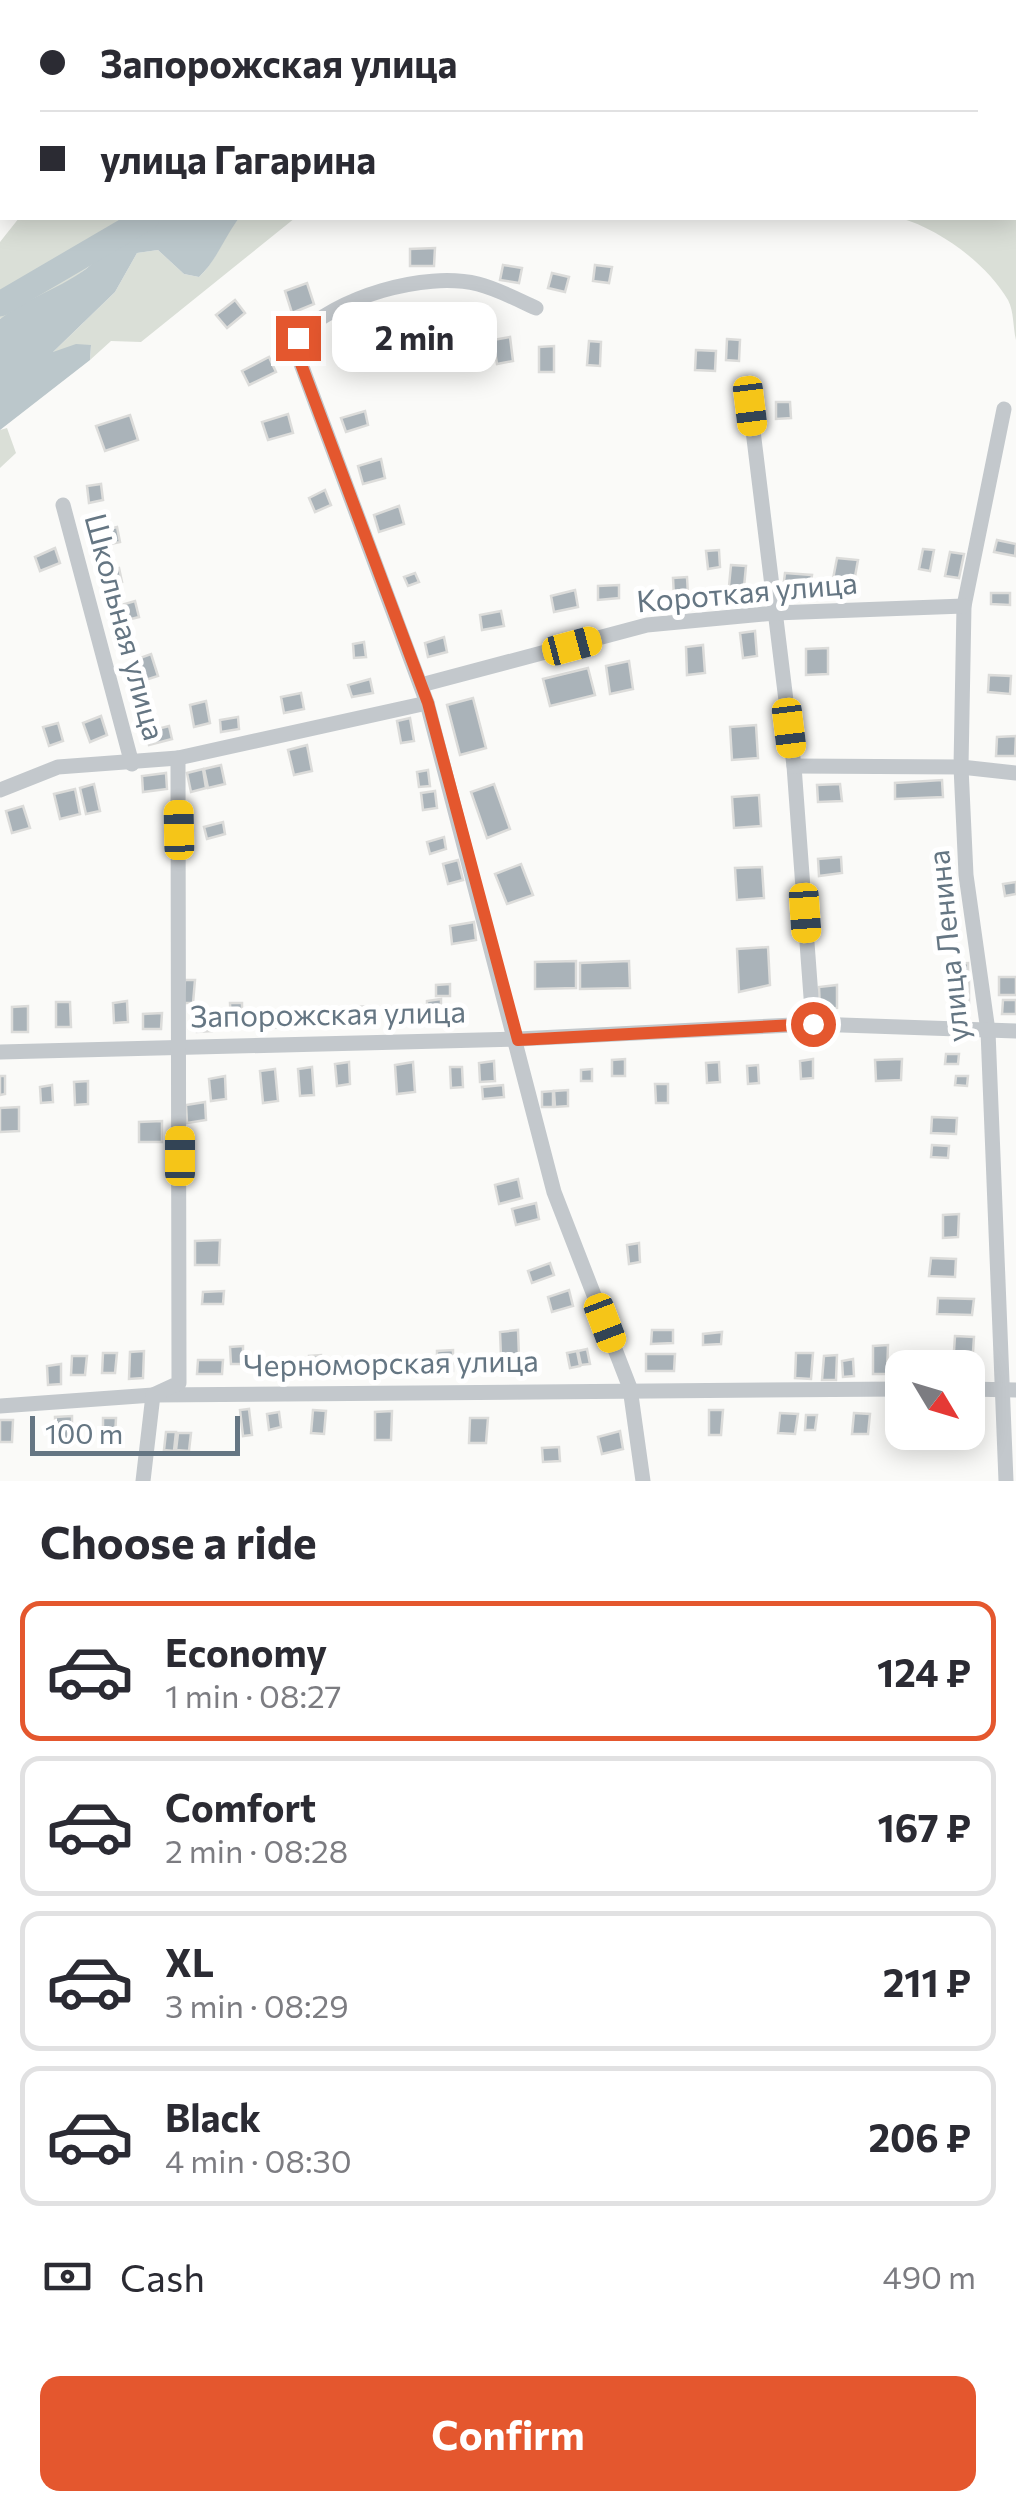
<!DOCTYPE html>
<meta charset="utf-8">
<style>
body{margin:0;font-family:Commissioner,sans-serif;background:#f2f2f3;color:#2b2b33;height:100vh;display:flex;flex-direction:column;font-size:38px;white-space:nowrap}
*{box-sizing:border-box;margin:0}
p{font-size:32px;color:#7c7c81}
.icon{flex:none;width:55px;height:55px;fill:none;stroke:currentColor;stroke-width:2;stroke-linecap:round;stroke-linejoin:round}
.map{position:relative;height:1481px;overflow:hidden}
.details{display:flex;flex-direction:column;background:#fff;flex:1}
.details>*{flex:none}
.hud{position:absolute;left:0px;top:0px;width:1018px;height:220px;box-shadow:0 5px 25px #0003;display:grid;align-content:center;height:220px;padding:0 40px;background:#fff}
.needle{width:65px;rotate:128deg}
.controls{position:absolute;left:885px;top:1350px;display:grid;gap:20px}
.controls a{display:grid;place-items:center;width:100px;height:100px;border-radius:20px;background:#fff;box-shadow:0 5px 25px #0003;font-size:50px}
.scale{position:absolute;left:30px;bottom:25px;width:210px;box-sizing:border-box;padding-left:10px;border:5px solid #657683;border-top:0;font-size:28px;line-height:35px;white-space:nowrap;color:#657683;-webkit-text-stroke:8px #fff;paint-order:stroke}
.end{position:absolute;width:45px;height:45px;margin:-22px;border:12px solid #e4572e;background:#fff;box-shadow:0 0 0 5px #fff}
.from{border-radius:50%}
.bubble{position:absolute;height:70px;border-radius:20px;background:#fff;box-shadow:0 5px 25px #0003;font-size:32px;font-weight:700;line-height:70px;text-align:center}
.car{position:absolute;width:30px;height:60px;margin:-30px -15px;border-radius:12px;box-shadow:0 0 8px 2px #0007;background:linear-gradient(#f5c518 24%,#345 0 40%,#f5c518 0 76%,#345 0 86%,#f5c518 0)}
.hud b{display:flex;align-items:center;gap:35px;height:95px;font-size:38px}
.hud b+b{border-top:2px solid #e1e1e2}
.hud i{width:25px;height:25px;background:#2b2b33}
ul{padding:0;list-style:none}
li{display:flex;align-items:center;gap:30px;height:140px;margin:0 20px 15px;padding:0 20px;border:5px solid #e1e1e2;border-radius:20px}
li div{flex:1}
li b{display:block;font-size:38px}
li em{font-style:normal;font-weight:700}
li.active{border-color:#e4572e}
li>.icon{width:90px;height:90px;stroke-width:1.5}
h2{padding:0 40px;font-size:45px;line-height:120px}
.pay{display:flex;align-items:center;gap:25px;height:110px;padding:0 40px;font-size:38px}
.pay p{margin-inline-start:auto}
.primary-button{display:flex;gap:20px;margin-top:auto;padding:20px 40px}
.primary-button a{flex:1;height:115px;border-radius:20px;background:#e4572e;color:#fff;font-size:40px;font-weight:700;line-height:115px;text-align:center}
.map>svg:first-child{display:block}
</style>
<div class="map">
<svg width="1016" height="1481" viewBox="0 0 1016 1481">
<rect width="100%" height="100%" fill="#fafaf8"/>
<g fill="#dadfd7">
<polygon points="0,0 232,0 234,2 2,2 0,191"/>
<path d="M1016,135V340C1013,328 1014,311 1008,300C987,264 940,229 900,218H1015Z"/>
<path d="M19,218H120L122,224C94,278 50,290 0,319V242Z"/>
<path d="M239,218H295L141,342L111,341L90,360L91,346L50,355L115,292L137,253L158,250L184,274L199,277C217,260 223,237 239,218Z"/>
<polygon points="7,428 16,453 0,468 0,430"/>
</g>
<g fill="#bbc7cb">
<polygon points="232,0 1016,0 1016,135 1015,2"/>
<path d="M120,218H239C224,238 217,260 199,277L184,274L158,250L137,253L115,292L53,352L76,344L91,345L90,360L0,430V319C50,282 91,285 122,224Z"/>
</g>
<g fill="none" stroke-linecap="round" stroke-linejoin="round">
<polyline stroke="#bbc7cb" stroke-width="25" points="0,304 147,218"/>
</g>
<g fill="#aab3b9" stroke="#dcdcda" stroke-width="2.5">
<polygon points="435,248 434,266 410,266 410,249"/>
<polygon points="503,265 522,268 519,283 500,280"/>
<polygon points="595,265 612,267 609,283 593,281"/>
<polygon points="552,273 569,277 565,292 548,288"/>
<polygon points="307,283 314,304 292,313 285,291"/>
<polygon points="235,300 245,313 227,328 216,315"/>
<polygon points="463,319 463,336 434,337 434,320"/>
<polygon points="510,337 513,361 497,364 493,340"/>
<polygon points="727,339 740,340 739,361 726,360"/>
<polygon points="589,341 601,342 600,366 587,365"/>
<polygon points="554,346 554,372 539,372 539,347"/>
<polygon points="696,350 716,351 715,371 695,370"/>
<polygon points="269,357 276,372 249,385 242,371"/>
<polygon points="776,402 790,402 791,418 776,419"/>
<polygon points="365,411 368,425 346,432 341,418"/>
<polygon points="288,414 293,433 268,440 262,422"/>
<polygon points="130,415 138,440 105,451 96,426"/>
<polygon points="381,459 385,478 363,484 358,466"/>
<polygon points="101,484 103,500 89,503 87,486"/>
<polygon points="325,490 331,505 315,512 309,498"/>
<polygon points="399,506 404,524 379,532 374,515"/>
<polygon points="117,527 120,542 96,547 93,533"/>
<polygon points="997,540 1016,544 1015,556 994,552"/>
<polygon points="55,548 60,563 40,571 35,557"/>
<polygon points="923,549 934,550 930,571 919,569"/>
<polygon points="719,550 720,567 708,569 706,551"/>
<polygon points="950,552 964,554 959,578 945,576"/>
<polygon points="837,558 858,560 854,582 833,579"/>
<polygon points="731,565 746,566 744,587 729,586"/>
<polygon points="119,568 122,582 103,586 101,573"/>
<polygon points="415,573 419,582 408,586 404,577"/>
<polygon points="785,573 812,575 810,590 783,589"/>
<polygon points="687,577 688,595 674,597 673,578"/>
<polygon points="619,585 619,598 598,600 598,586"/>
<polygon points="575,590 578,607 554,612 551,596"/>
<polygon points="991,593 1010,593 1010,605 991,604"/>
<polygon points="135,601 139,617 111,624 107,609"/>
<polygon points="501,611 504,626 482,630 480,615"/>
<polygon points="755,631 757,656 743,658 740,633"/>
<polygon points="444,637 447,652 428,657 425,643"/>
<polygon points="364,642 366,657 354,658 353,644"/>
<polygon points="703,645 705,673 687,675 686,647"/>
<polygon points="828,648 828,674 806,675 806,649"/>
<polygon points="151,654 158,676 136,683 129,662"/>
<polygon points="629,661 633,689 610,694 606,666"/>
<polygon points="588,668 595,695 550,706 543,679"/>
<polygon points="989,675 1011,676 1010,694 988,692"/>
<polygon points="370,679 373,693 352,697 348,685"/>
<polygon points="301,693 304,709 284,713 281,697"/>
<polygon points="473,698 486,748 460,755 447,705"/>
<polygon points="206,701 210,723 194,727 190,705"/>
<polygon points="101,716 107,735 90,742 83,723"/>
<polygon points="238,717 239,729 221,732 220,720"/>
<polygon points="410,718 414,741 401,743 397,721"/>
<polygon points="58,723 63,741 49,746 43,727"/>
<polygon points="756,725 758,758 732,760 730,727"/>
<polygon points="169,726 172,739 149,745 146,732"/>
<polygon points="1016,736 1015,756 996,756 997,737"/>
<polygon points="307,745 312,771 294,775 288,750"/>
<polygon points="221,765 225,784 208,788 204,769"/>
<polygon points="203,769 206,788 191,792 187,773"/>
<polygon points="428,770 430,786 419,787 417,772"/>
<polygon points="166,773 167,789 143,792 142,776"/>
<polygon points="942,780 943,797 895,799 895,783"/>
<polygon points="94,784 100,811 86,814 80,788"/>
<polygon points="494,784 510,829 487,838 471,792"/>
<polygon points="840,784 842,801 818,802 817,785"/>
<polygon points="75,789 80,814 60,819 54,794"/>
<polygon points="435,791 437,808 423,810 421,793"/>
<polygon points="759,795 761,826 734,828 732,797"/>
<polygon points="23,806 30,828 12,833 6,811"/>
<polygon points="223,822 225,834 207,839 204,827"/>
<polygon points="444,837 446,849 430,854 427,842"/>
<polygon points="950,854 951,864 934,866 934,857"/>
<polygon points="841,857 842,873 819,876 818,859"/>
<polygon points="458,860 463,880 448,884 443,864"/>
<polygon points="521,864 533,895 507,904 495,874"/>
<polygon points="762,867 764,898 737,900 735,868"/>
<polygon points="1016,882 1016,894 1005,896 1003,884"/>
<polygon points="474,922 476,940 452,944 450,926"/>
<polygon points="768,947 770,985 739,992 737,949"/>
<polygon points="576,961 576,988 535,989 535,962"/>
<polygon points="629,961 630,988 580,989 580,963"/>
<polygon points="968,963 968,980 950,981 950,964"/>
<rect x="999" y="977" width="17" height="18"/>
<polygon points="185,980 195,980 193,1003 183,1003"/>
<polygon points="969,981 969,1003 952,1004 952,982"/>
<polygon points="450,984 450,996 436,996 436,985"/>
<polygon points="837,985 837,1008 820,1010 819,987"/>
<polygon points="441,999 441,1020 427,1021 427,1001"/>
<polygon points="1003,1000 1016,1000 1016,1014 1002,1014"/>
<polygon points="127,1001 128,1022 114,1023 113,1003"/>
<polygon points="56,1002 70,1002 71,1027 56,1027"/>
<polygon points="230,1003 242,1003 242,1026 231,1027"/>
<polygon points="28,1006 28,1032 12,1032 12,1007"/>
<polygon points="370,1006 370,1023 357,1023 356,1007"/>
<polygon points="212,1010 212,1031 197,1032 197,1012"/>
<polygon points="162,1013 161,1029 143,1029 143,1014"/>
<polygon points="285,1015 285,1027 267,1028 267,1016"/>
<polygon points="946,1054 959,1054 958,1064 945,1064"/>
<polygon points="625,1059 625,1076 612,1076 612,1060"/>
<polygon points="813,1059 813,1078 801,1079 800,1061"/>
<polygon points="902,1059 901,1080 876,1081 875,1060"/>
<polygon points="494,1061 495,1081 480,1082 479,1063"/>
<polygon points="349,1062 350,1084 337,1086 335,1064"/>
<polygon points="413,1062 415,1092 397,1094 395,1065"/>
<polygon points="719,1062 720,1082 707,1083 706,1063"/>
<polygon points="758,1065 759,1083 748,1084 747,1066"/>
<polygon points="312,1067 314,1095 300,1096 298,1069"/>
<polygon points="450,1067 462,1067 463,1087 451,1088"/>
<polygon points="275,1069 278,1101 263,1103 260,1071"/>
<polygon points="592,1069 592,1081 581,1081 581,1070"/>
<polygon points="0,1076 5,1076 5,1094 0,1095"/>
<polygon points="225,1076 226,1099 211,1101 209,1079"/>
<polygon points="956,1076 968,1076 967,1086 955,1085"/>
<polygon points="88,1081 88,1104 75,1105 74,1082"/>
<polygon points="655,1084 668,1084 668,1103 656,1103"/>
<polygon points="52,1085 53,1102 41,1103 40,1087"/>
<polygon points="503,1085 504,1097 483,1099 482,1087"/>
<polygon points="568,1090 568,1106 555,1107 554,1091"/>
<polygon points="553,1091 553,1107 542,1107 542,1092"/>
<polygon points="205,1102 206,1120 187,1123 186,1105"/>
<polygon points="19,1107 19,1131 0,1132 0,1108"/>
<polygon points="932,1117 957,1118 956,1134 931,1133"/>
<polygon points="162,1121 162,1142 139,1142 139,1122"/>
<polygon points="932,1145 949,1146 948,1158 931,1157"/>
<polygon points="518,1179 522,1198 499,1204 495,1185"/>
<polygon points="536,1203 539,1219 516,1225 512,1209"/>
<polygon points="959,1214 958,1237 943,1238 943,1215"/>
<polygon points="220,1240 219,1265 195,1265 195,1241"/>
<polygon points="639,1243 640,1262 629,1264 627,1245"/>
<polygon points="931,1258 956,1259 955,1277 929,1276"/>
<polygon points="550,1263 554,1275 532,1283 528,1271"/>
<polygon points="569,1290 573,1306 552,1312 548,1297"/>
<polygon points="224,1291 223,1304 202,1304 203,1292"/>
<polygon points="938,1298 974,1299 972,1315 937,1314"/>
<polygon points="518,1330 519,1356 501,1357 500,1332"/>
<polygon points="652,1330 673,1330 673,1343 651,1344"/>
<polygon points="722,1332 721,1344 703,1345 703,1334"/>
<polygon points="955,1336 974,1337 973,1352 954,1351"/>
<polygon points="888,1345 887,1374 873,1374 873,1346"/>
<polygon points="243,1346 243,1364 231,1364 230,1347"/>
<polygon points="587,1349 590,1364 581,1365 578,1351"/>
<polygon points="453,1350 453,1371 437,1372 437,1351"/>
<polygon points="144,1351 143,1378 129,1379 130,1352"/>
<polygon points="577,1351 580,1366 570,1368 567,1353"/>
<polygon points="103,1353 117,1353 115,1373 102,1373"/>
<polygon points="796,1353 813,1353 811,1379 795,1378"/>
<polygon points="646,1354 675,1354 674,1371 646,1371"/>
<polygon points="321,1355 321,1375 309,1376 309,1356"/>
<polygon points="837,1355 836,1380 822,1380 824,1356"/>
<polygon points="72,1356 87,1356 85,1375 71,1375"/>
<polygon points="853,1359 854,1376 843,1377 842,1361"/>
<polygon points="955,1359 976,1360 974,1378 968,1378 968,1368 954,1368"/>
<polygon points="198,1360 223,1360 222,1374 197,1374"/>
<polygon points="61,1364 61,1384 48,1385 47,1366"/>
<polygon points="249,1409 252,1435 243,1436 240,1410"/>
<polygon points="313,1410 326,1411 324,1434 311,1433"/>
<polygon points="709,1410 723,1410 721,1435 709,1435"/>
<polygon points="392,1411 391,1440 375,1440 375,1412"/>
<polygon points="279,1412 281,1427 269,1430 267,1414"/>
<polygon points="780,1413 798,1414 795,1434 778,1433"/>
<polygon points="854,1413 870,1414 868,1434 852,1434"/>
<polygon points="979,1413 979,1424 968,1424 968,1414"/>
<polygon points="806,1415 817,1415 815,1430 805,1430"/>
<polygon points="72,1416 72,1443 56,1444 55,1417"/>
<polygon points="103,1418 116,1418 115,1437 103,1437"/>
<polygon points="470,1418 488,1418 486,1443 469,1443"/>
<polygon points="0,1420 13,1420 12,1442 0,1442"/>
<polygon points="979,1425 978,1440 962,1440 968,1426"/>
<polygon points="620,1431 623,1449 602,1454 598,1437"/>
<polygon points="166,1432 176,1432 174,1451 164,1450"/>
<polygon points="178,1433 191,1433 189,1451 176,1450"/>
<polygon points="559,1447 560,1461 543,1462 542,1448"/>
</g>
<g fill="none" stroke-linecap="round" stroke-linejoin="round">
<g stroke="#c3c8cc" stroke-width="15">
<path d="M536,308C518,300 498,289 478,284C424,271 336,297 298,337V356L427,703L554,1192L630,1388L643,1481"/>
<polyline points="750,406 794,766 813,1024"/>
<polyline points="1004,409 964,606 961,767 966,875 988,1031 1006,1481"/>
<polyline points="63,505 132,764"/>
<polyline points="421,685 647,625 775,613 964,606"/>
<polyline points="794,766 961,767 1016,773"/>
<polyline points="0,790 58,767 178,758 427,703"/>
<polyline points="0,1052 518,1039 813,1024 1016,1031"/>
<polyline points="968,1389 1016,1390"/>
<polyline points="0,1406 153,1395 902,1389"/>
<polyline points="143,1481 153,1395 179,1383 178,758"/>
</g>
</g>
<g fill="none" stroke-linecap="round" stroke-linejoin="round">
<polyline stroke="#e4572e" stroke-width="12" points="298,338 298,356 428,703 518,1040 813,1024"/>
</g>
<g text-anchor="middle" stroke-width="10" stroke-linejoin="round" paint-order="stroke">
<g font-size="30" fill="#657683" stroke="#fff">
<text transform="translate(747 593) rotate(-5)" y="10">Короткая улица</text>
<text transform="translate(124 627) rotate(75)" y="10">Школьная улица</text>
<text transform="translate(949 946) rotate(-96)" y="10">улица Ленина</text>
<text transform="translate(328 1015) rotate(-1)" y="10">Запорожская улица</text>
<text transform="translate(391 1364) rotate(-1)" y="10">Черноморская улица</text>
</g>
</g>
</svg>
<div class="controls">
<a><svg class="needle" viewBox="-14 -14 28 28"><path d="M0-13l5 13h-10z" fill="#e53935"/><path d="M0 13l5-13h-10z" fill="#7c7c81"/></svg></a>
</div>
<div class="scale">100 m</div>
<i class="end from" style="left:813px;top:1024px"></i>
<i class="end" style="left:298px;top:338px"></i>
<div class="bubble" style="left:332px;top:302px;width:165px">2 min</div>
<i class="car" style="left:750px;top:406px;rotate:173deg"></i>
<i class="car" style="left:572px;top:646px;rotate:75deg"></i>
<i class="car" style="left:789px;top:728px;rotate:173deg"></i>
<i class="car" style="left:179px;top:830px;rotate:359deg"></i>
<i class="car" style="left:805px;top:913px;rotate:176deg"></i>
<i class="car" style="left:180px;top:1156px;rotate:0deg"></i>
<i class="car" style="left:605px;top:1323px;rotate:159deg"></i>
<div class="hud">
<b><i class="from"></i>Запорожская улица</b>
<b><i></i>улица Гагарина</b>
</div>
</div>
<section class="details">
<h2>Choose a ride</h2>
<ul>
<li class="active"><svg class="icon" aria-label="car" viewBox="0 0 24 24"><path d="M5 17H2v-5l4-1 3-4h7l3 4 3 1v5h-3M9 17h6M6 11h13"/><circle cx="7" cy="17" r="2"/><circle cx="17" cy="17" r="2"/></svg><div><b>Economy</b><p>1 min · 08:27</p></div><em>124 ₽</em></li>
<li><svg class="icon" aria-label="car" viewBox="0 0 24 24"><path d="M5 17H2v-5l4-1 3-4h7l3 4 3 1v5h-3M9 17h6M6 11h13"/><circle cx="7" cy="17" r="2"/><circle cx="17" cy="17" r="2"/></svg><div><b>Comfort</b><p>2 min · 08:28</p></div><em>167 ₽</em></li>
<li><svg class="icon" aria-label="car" viewBox="0 0 24 24"><path d="M5 17H2v-5l4-1 3-4h7l3 4 3 1v5h-3M9 17h6M6 11h13"/><circle cx="7" cy="17" r="2"/><circle cx="17" cy="17" r="2"/></svg><div><b>XL</b><p>3 min · 08:29</p></div><em>211 ₽</em></li>
<li><svg class="icon" aria-label="car" viewBox="0 0 24 24"><path d="M5 17H2v-5l4-1 3-4h7l3 4 3 1v5h-3M9 17h6M6 11h13"/><circle cx="7" cy="17" r="2"/><circle cx="17" cy="17" r="2"/></svg><div><b>Black</b><p>4 min · 08:30</p></div><em>206 ₽</em></li>
</ul>
<div class="pay"><svg class="icon" aria-label="cash" viewBox="0 0 24 24"><path d="M3 7h18v10H3z"/><circle cx="12" cy="12" r="2"/></svg>Cash<p>490 m</p></div>
<div class="primary-button"><a>Confirm</a></div>
</section>
